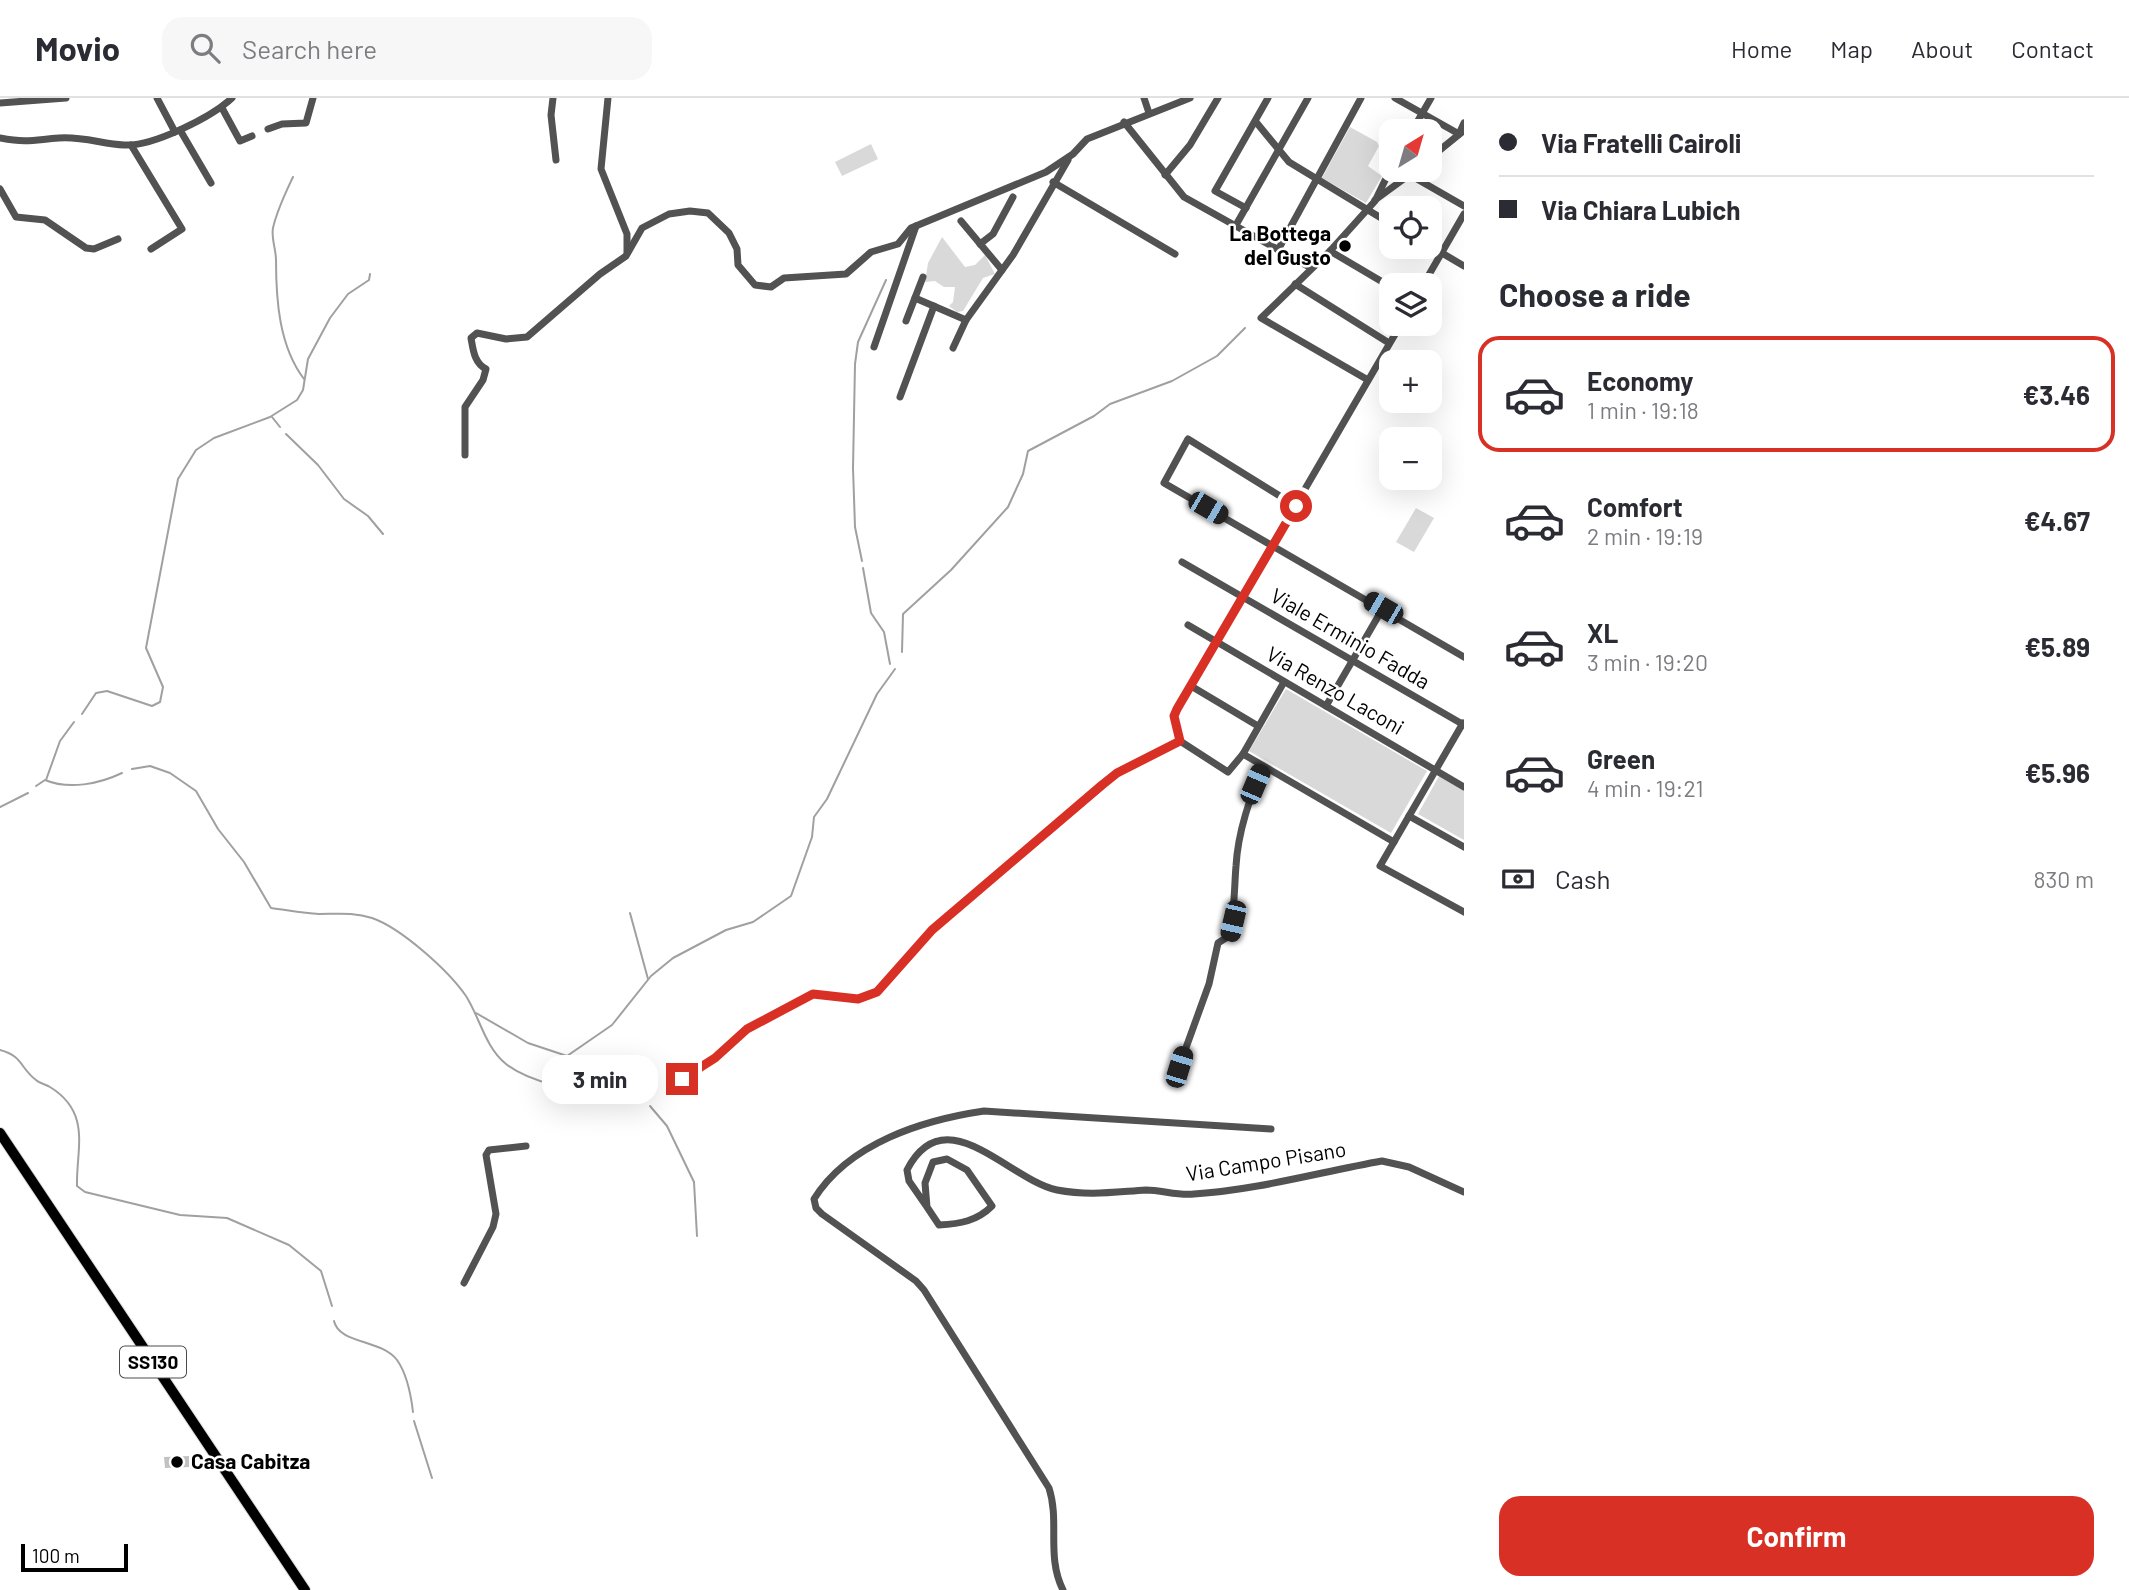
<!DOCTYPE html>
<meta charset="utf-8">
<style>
body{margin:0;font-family:Barlow,sans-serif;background:#f7f7f7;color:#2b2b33;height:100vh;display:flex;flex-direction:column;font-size:26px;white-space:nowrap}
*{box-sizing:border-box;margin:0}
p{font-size:23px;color:#7c7c81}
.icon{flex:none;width:38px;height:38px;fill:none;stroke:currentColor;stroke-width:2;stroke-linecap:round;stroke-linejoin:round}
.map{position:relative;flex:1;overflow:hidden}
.drawer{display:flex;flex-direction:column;background:#fff;width:665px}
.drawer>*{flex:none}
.guide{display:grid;align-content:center;height:154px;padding:0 35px;background:#fff}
.needle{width:46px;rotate:37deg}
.controls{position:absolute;left:1379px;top:21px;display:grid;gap:14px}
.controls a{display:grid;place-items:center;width:63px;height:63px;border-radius:14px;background:#fff;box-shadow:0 7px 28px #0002;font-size:35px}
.scale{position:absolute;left:21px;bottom:18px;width:107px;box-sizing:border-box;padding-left:7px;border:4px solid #000;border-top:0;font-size:19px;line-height:24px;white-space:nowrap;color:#000;-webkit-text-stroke:5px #fff;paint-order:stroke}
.end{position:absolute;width:32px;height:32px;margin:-16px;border:9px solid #d93025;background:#fff;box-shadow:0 0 0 4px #fff}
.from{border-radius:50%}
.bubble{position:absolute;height:49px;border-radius:21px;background:#fff;box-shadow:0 7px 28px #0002;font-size:23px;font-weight:700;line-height:49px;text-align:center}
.car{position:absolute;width:21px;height:42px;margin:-21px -10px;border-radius:9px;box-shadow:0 0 5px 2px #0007;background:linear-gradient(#222 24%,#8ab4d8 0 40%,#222 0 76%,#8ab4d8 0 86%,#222 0)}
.guide b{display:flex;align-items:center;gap:24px;height:66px;font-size:26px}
.guide b+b{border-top:2px solid #e1e1e2}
.guide i{width:18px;height:18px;background:#2b2b33}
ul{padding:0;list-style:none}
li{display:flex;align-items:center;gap:21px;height:116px;margin:0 14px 10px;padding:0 21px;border:4px solid transparent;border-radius:21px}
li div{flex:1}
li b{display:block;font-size:26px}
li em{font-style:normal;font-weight:700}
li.active{border-color:#d93025}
li>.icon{width:63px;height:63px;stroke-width:1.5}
h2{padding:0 35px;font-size:32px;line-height:84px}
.pay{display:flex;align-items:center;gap:18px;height:77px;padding:0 35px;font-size:26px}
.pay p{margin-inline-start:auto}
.button{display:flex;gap:14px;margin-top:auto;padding:14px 35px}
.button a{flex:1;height:80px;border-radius:21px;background:#d93025;color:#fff;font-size:28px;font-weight:700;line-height:80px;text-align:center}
header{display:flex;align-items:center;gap:42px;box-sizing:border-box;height:98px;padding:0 35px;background:#fff;border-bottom:2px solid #e1e1e2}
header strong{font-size:33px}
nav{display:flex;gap:38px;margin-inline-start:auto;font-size:24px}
.search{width:490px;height:63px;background:#f7f7f7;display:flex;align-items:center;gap:18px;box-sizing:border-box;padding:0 24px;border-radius:21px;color:#7c7c81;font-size:26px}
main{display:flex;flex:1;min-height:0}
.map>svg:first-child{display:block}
</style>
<header>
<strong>Movio</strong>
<div class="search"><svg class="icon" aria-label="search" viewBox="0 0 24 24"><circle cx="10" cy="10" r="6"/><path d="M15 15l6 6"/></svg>Search here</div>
<nav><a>Home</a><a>Map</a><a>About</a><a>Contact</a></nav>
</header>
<main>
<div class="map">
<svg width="1464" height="1492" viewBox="0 0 1464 1492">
<rect width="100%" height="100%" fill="#fff"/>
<g fill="#d9d9d9">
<polygon points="1350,29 1377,44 1379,48 1368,68 1382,78 1366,105 1322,80"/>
<polygon points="871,46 878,61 842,78 835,64"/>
<polygon points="942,139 965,169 975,167 985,157 995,176 983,180 963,213 957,214 949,208 953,204 955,189 944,189 935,183 925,184 928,165"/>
<polygon points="1416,410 1434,420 1414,454 1396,444"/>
<polygon points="1286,591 1427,673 1391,735 1249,653"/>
<polygon points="1439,678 1464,693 1464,742 1418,716"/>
</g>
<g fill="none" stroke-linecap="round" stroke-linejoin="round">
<g stroke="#a0a0a0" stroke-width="2">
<path d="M293,79C285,96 277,112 273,130C271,140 276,151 276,162C276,202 279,248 304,281"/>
<polyline points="272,319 280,329"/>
<polyline points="286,336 318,367 344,401 368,418 383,436"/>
<polyline points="862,463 855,429 853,370 855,266 858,244 886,182"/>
<polyline points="863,470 871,515 884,534 890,566"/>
<polyline points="902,554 903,516 951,472 1008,409 1023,376 1028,353 1094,318 1110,306 1172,283 1217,258 1245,230"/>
<polyline points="82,616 96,595 107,593 152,608 160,604 163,589 146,550 178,381 196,352 214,340 270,319 297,302 303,292 308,261 330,220 348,196 369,182 370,176"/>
<path d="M132,671L150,668L170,675L196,693L218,731L244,764L271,810C287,812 303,815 319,816C337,816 354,814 372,820C401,830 448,872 466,898C480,920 485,949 506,966C538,991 601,995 640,1003"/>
<polyline points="46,682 60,643 74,624"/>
<path d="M36,688L45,682C69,692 99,686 122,675"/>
<polyline points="0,709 28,695"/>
<polyline points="630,815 648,881"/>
<polyline points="476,915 528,945 567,958 612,927 651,878 673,860 726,832 753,824 791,798 812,739 814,719 827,701 877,596 895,571"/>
<path d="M0,952C23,958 20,970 36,982C40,986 46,986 50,989C92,1015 76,1051 77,1088L85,1094L180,1117L227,1120L289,1147L321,1173L332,1208"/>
<polyline points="650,1008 667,1028 694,1084 697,1138"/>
<path d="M334,1223C339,1246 381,1241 397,1262C407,1276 411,1297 413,1314"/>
<polyline points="414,1323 432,1380"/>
</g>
</g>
<polygon fill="#c2c2c2" points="189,1358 189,1369 165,1370 164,1359"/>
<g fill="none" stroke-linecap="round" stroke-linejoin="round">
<defs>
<polyline id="highway" points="0,1035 305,1492"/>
</defs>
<use href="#highway" stroke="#dbdbdb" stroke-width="12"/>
<g stroke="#525252" stroke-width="7">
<polyline points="157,0 175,34"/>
<polyline points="553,0 551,17 556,62"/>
<polyline points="608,0 601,71 627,136 627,155"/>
<polyline points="1144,0 1149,15"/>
<polyline points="1395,0 1459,36 1464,25"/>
<polyline points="0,5 66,0"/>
<polyline points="222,10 240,43 252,38"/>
<polyline points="1124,24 1184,99 1311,170"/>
<polyline points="1256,24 1289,64 1391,126"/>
<polyline points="268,31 282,26 306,25 313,0"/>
<polyline points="180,32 211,85"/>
<polyline points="1412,33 1431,0"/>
<path d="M0,40C28,45 33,42 59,40C81,38 103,46 124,47C152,49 212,19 232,0"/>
<polyline points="131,47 182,131 151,151"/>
<polyline points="1430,60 1462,34"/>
<polyline points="1165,77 1190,47 1218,0"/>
<polyline points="1410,77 1464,108"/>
<polyline points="1053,84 1175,156"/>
<polyline points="0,91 16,119 45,122 86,150 94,151 118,141"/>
<polyline points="1375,102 1416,72"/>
<polyline points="1246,110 1215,93 1268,0"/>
<polyline points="961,123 1002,172"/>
<polyline points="1236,127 1308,0"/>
<polyline points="980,146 993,136 1013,99"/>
<polyline points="1430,148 1464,168"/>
<polyline points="1278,152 1361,0"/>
<polyline points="1330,153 1391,189"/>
<polyline points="1295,186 1389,245"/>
<polyline points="1423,187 1464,116"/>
<polyline points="915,200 966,222"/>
<polyline points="906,223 923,179"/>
<polyline points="874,249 916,128"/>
<polyline points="953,250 966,222 1013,157 1068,62"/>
<polyline points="1368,282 1261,220 1330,153 1375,103 1391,70"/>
<polyline points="900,299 934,208"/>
<path d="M465,357V309L483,282L486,271C474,265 473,251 471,240L477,235L506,241L527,239L600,176L626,158L642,130L669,116L690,113L708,115L729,135L737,151L738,167L755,187L771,189L784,180L846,176L871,154L898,146L911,130L1046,74L1073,56L1087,41L1190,0"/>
<polyline points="1296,408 1188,341 1164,385 1464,559"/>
<polyline points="1182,464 1464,627"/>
<polyline points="1188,527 1464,689"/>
<polyline points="1191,588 1258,628"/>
<polyline points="1326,608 1383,510"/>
<polyline points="1463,625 1380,768 1464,814"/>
<polyline points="1180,643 1174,618 1177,611 1401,226"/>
<polyline points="1180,643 1228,674 1243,656 1284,584"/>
<polyline points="1243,656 1394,744"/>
<polyline points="1409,718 1464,749"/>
<path d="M1179,969L1209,886L1218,845L1229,838C1235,813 1234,792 1236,768C1238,733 1250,700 1263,668"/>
<polyline points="666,992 715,960 747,931 812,896 858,901 877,894 932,832 1117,675 1180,643"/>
<path d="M927,1109L939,1127C960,1126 977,1123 992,1108L967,1072L947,1061L933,1064L925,1085L927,1109L909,1083L907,1072C945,998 1009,1082 1057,1092C1089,1098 1114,1094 1146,1092C1162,1092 1178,1098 1194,1096C1257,1092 1320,1074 1382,1063L1409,1069L1464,1094"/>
<polyline points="464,1185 493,1129 496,1116 486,1057 489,1052 526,1048"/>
<path d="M1063,1492C1046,1458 1060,1424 1049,1390L924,1192L916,1183L822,1116L816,1110L814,1101C849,1045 923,1022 984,1013L1271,1031"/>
</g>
<use href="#highway" stroke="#000" stroke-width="10"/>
</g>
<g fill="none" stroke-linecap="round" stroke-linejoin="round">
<polyline stroke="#d93025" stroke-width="9" points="682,981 715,960 747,931 813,896 858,901 877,894 932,832 1102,687 1117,675 1180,643 1174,618 1177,611 1296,408"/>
</g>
<g fill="#000" stroke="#fff" stroke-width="2.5">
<circle cx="1345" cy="148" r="7"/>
<circle cx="177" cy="1364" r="7"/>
</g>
<g text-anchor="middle" stroke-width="5" stroke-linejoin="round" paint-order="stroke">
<rect fill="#fff" stroke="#4c4c4c" stroke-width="2" x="120" y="1248.5" width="66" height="31" rx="5"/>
<g font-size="19" font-weight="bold" fill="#000">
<text x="153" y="1271">SS130</text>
</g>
<g font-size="21" font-weight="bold" fill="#000" stroke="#fff" text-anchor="end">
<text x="1331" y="143">La Bottega<tspan x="1331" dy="24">del Gusto</tspan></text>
<text x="191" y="1371" text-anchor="start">Casa Cabitza</text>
</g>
<g font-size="21" fill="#000" stroke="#fff">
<text transform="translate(1350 541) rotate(30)" y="7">Viale Erminio Fadda</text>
<text transform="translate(1335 593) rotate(30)" y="7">Via Renzo Laconi</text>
<text transform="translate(1266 1064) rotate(-9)" y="7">Via Campo Pisano</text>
</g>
</g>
</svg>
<div class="controls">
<a><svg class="needle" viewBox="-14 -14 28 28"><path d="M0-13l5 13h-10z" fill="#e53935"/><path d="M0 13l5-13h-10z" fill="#7c7c81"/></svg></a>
<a><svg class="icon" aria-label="locate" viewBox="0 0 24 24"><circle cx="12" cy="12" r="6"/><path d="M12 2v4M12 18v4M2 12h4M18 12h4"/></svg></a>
<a><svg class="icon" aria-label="layers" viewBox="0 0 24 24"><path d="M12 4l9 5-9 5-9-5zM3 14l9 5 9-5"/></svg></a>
<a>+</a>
<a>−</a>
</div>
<div class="scale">100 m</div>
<i class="end from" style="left:1296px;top:408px"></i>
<i class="end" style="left:682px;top:981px"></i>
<div class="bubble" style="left:542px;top:957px;width:116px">3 min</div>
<i class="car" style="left:1208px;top:410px;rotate:120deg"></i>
<i class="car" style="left:1383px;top:510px;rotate:300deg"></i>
<i class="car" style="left:1255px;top:686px;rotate:23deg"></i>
<i class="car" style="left:1233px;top:823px;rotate:193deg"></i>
<i class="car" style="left:1179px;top:969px;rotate:17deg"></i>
</div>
<section class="drawer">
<div class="guide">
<b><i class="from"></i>Via Fratelli Cairoli</b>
<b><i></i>Via Chiara Lubich</b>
</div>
<h2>Choose a ride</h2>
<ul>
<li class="active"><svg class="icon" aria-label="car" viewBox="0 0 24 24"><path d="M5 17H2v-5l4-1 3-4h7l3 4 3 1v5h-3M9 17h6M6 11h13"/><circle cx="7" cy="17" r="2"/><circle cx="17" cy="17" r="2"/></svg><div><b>Economy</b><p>1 min · 19:18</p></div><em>€3.46</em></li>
<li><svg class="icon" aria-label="car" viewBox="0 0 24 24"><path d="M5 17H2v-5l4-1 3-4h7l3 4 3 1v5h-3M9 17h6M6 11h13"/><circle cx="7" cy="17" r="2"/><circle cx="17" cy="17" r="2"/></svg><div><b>Comfort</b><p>2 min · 19:19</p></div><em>€4.67</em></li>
<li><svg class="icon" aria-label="car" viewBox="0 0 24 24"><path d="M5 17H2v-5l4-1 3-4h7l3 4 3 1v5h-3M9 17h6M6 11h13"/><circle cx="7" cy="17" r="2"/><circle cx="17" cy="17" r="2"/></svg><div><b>XL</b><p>3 min · 19:20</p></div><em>€5.89</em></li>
<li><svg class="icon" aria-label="car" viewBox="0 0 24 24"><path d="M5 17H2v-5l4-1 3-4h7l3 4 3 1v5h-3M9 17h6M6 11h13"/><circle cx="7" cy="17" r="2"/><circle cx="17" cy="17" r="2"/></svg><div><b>Green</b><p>4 min · 19:21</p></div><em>€5.96</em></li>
</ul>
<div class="pay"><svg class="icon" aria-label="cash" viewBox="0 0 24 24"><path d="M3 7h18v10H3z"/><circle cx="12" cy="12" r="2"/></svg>Cash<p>830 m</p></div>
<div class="button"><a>Confirm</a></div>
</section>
</main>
